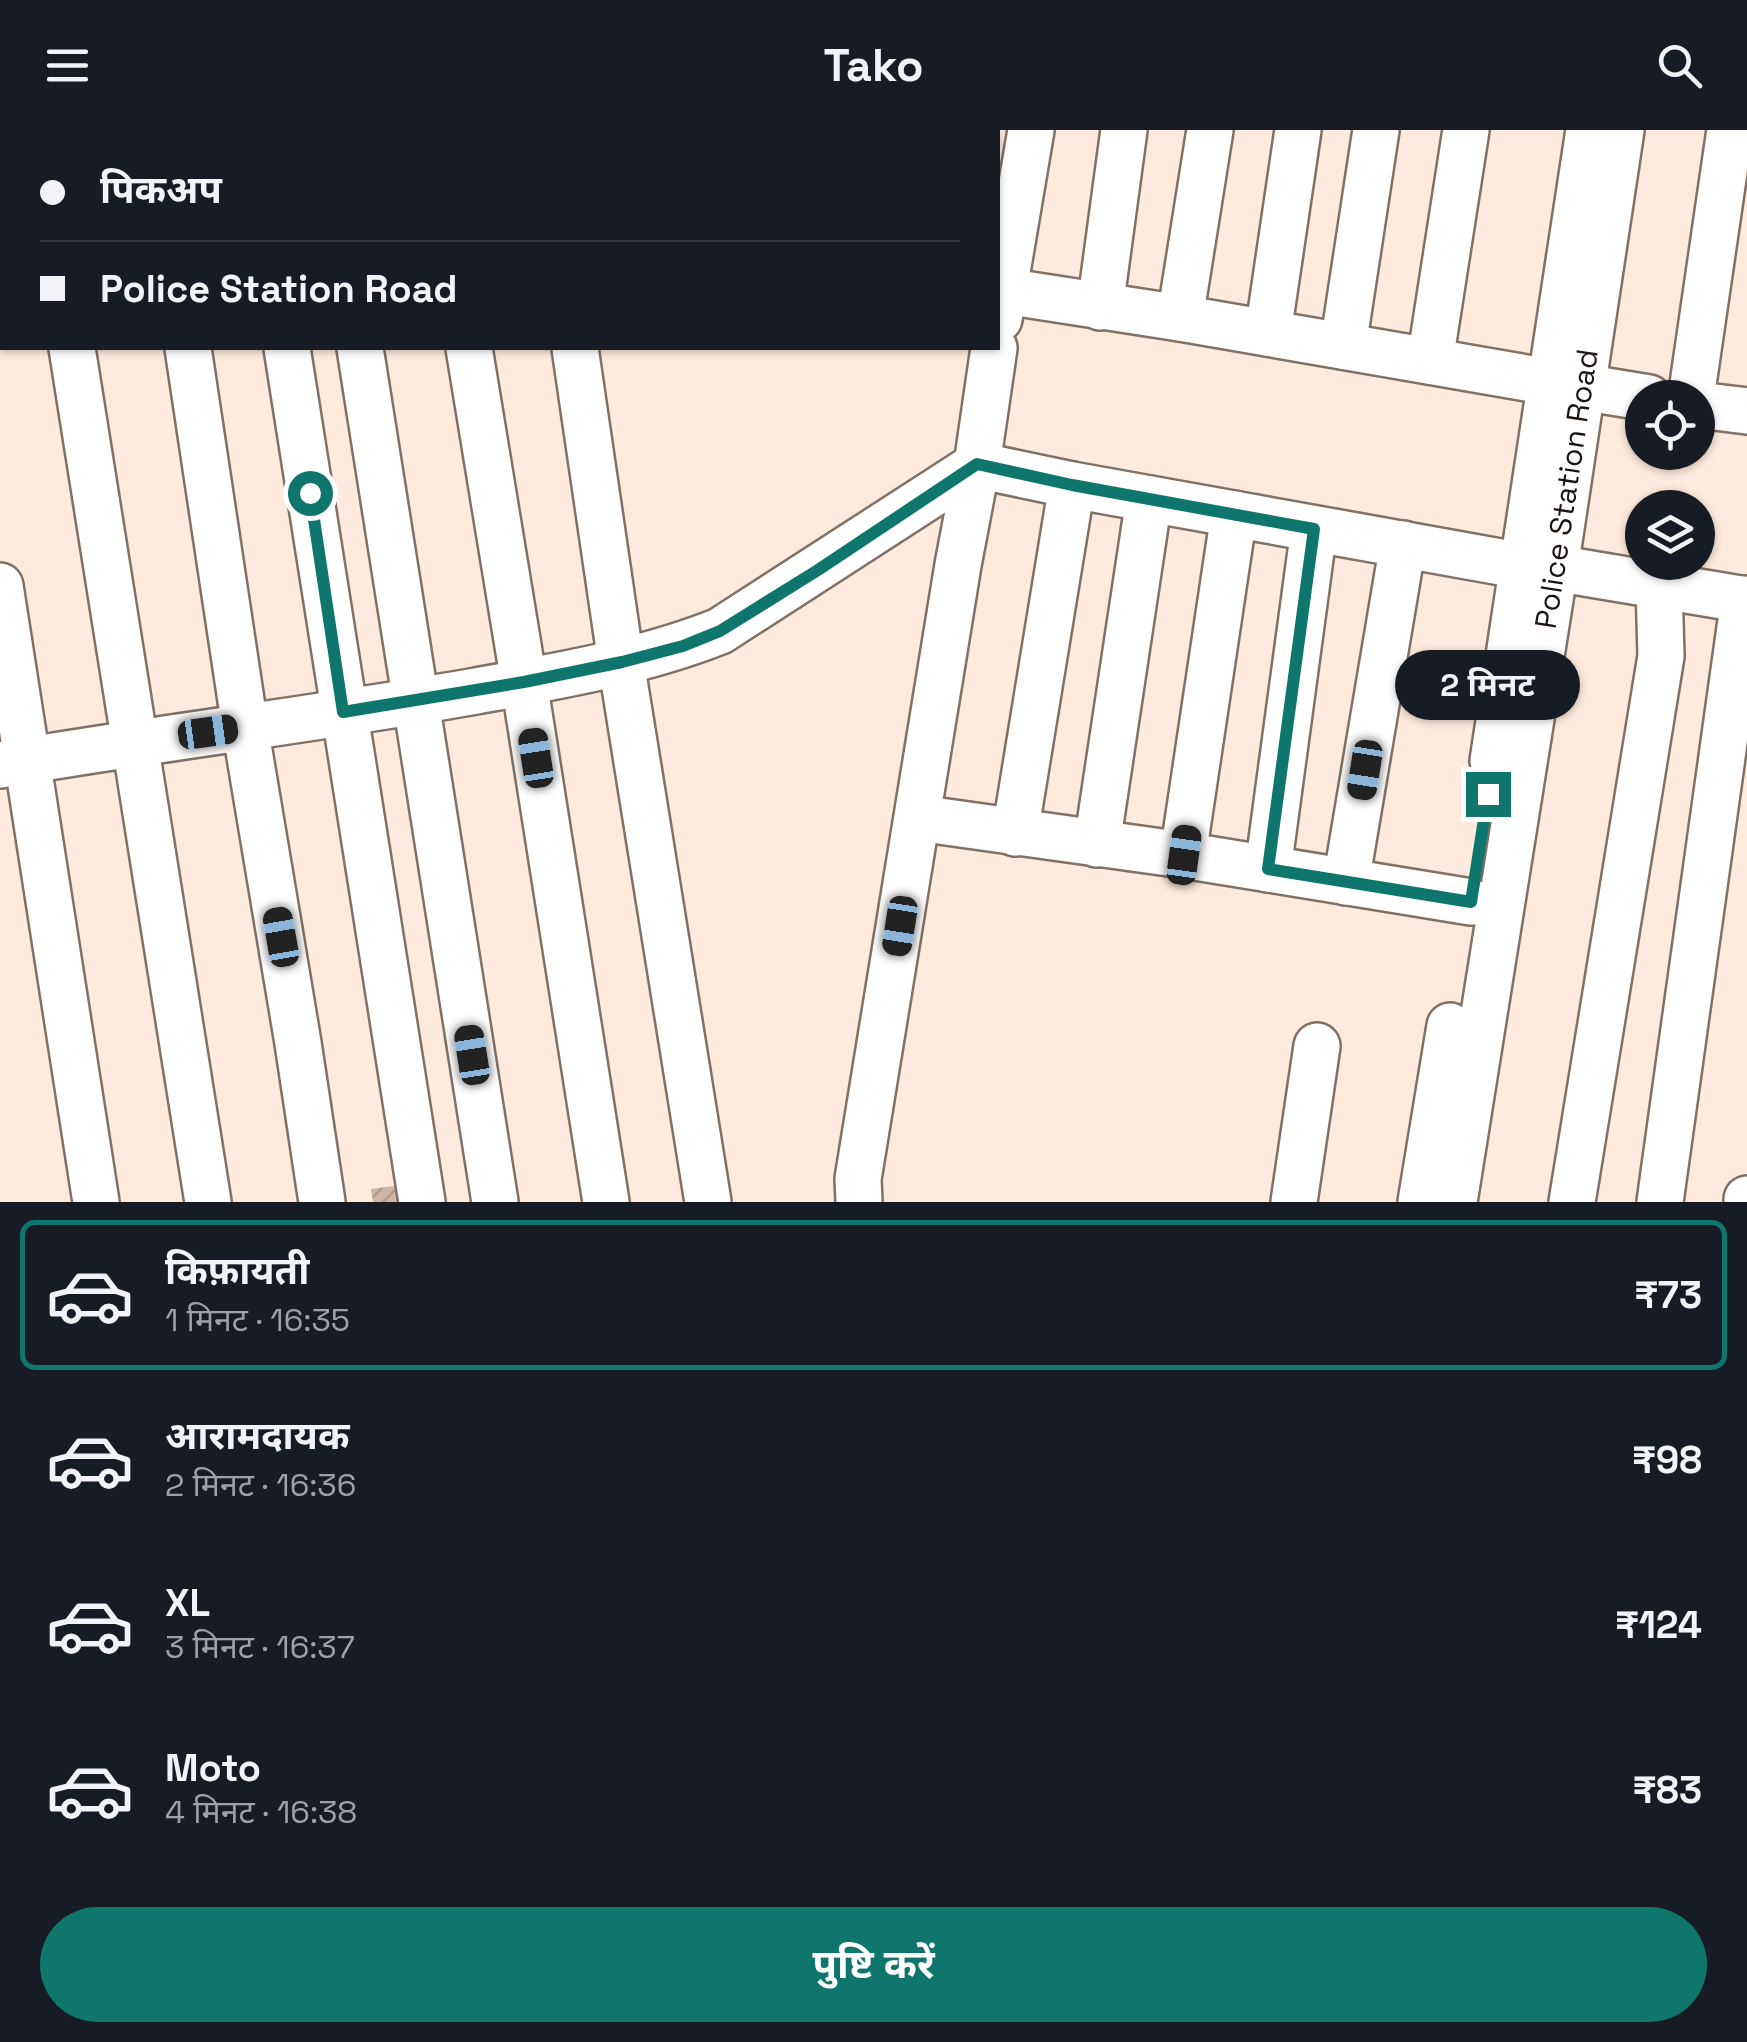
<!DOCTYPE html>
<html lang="hi">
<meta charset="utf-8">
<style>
body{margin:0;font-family:"Space Grotesk","Noto Sans Devanagari",sans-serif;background:#242831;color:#f1f3f6;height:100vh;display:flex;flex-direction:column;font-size:38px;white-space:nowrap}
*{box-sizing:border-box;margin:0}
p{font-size:32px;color:#9ea1a6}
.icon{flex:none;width:55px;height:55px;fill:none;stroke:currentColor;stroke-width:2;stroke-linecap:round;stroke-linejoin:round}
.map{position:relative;height:1072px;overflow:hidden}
.drawer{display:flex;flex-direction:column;background:#171b24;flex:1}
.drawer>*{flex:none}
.top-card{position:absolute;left:0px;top:0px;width:1000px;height:220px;box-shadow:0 2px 8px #0004;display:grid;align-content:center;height:220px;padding:0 40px;background:#171b24}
.controls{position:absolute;left:1625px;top:250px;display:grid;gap:20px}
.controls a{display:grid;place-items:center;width:90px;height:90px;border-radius:50%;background:#171b24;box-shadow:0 2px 8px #0004;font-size:50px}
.end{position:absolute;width:45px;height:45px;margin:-22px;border:12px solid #0f766e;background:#fff;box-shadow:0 0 0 5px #fff}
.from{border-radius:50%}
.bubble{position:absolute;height:70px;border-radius:35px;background:#171b24;box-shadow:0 2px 8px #0004;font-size:32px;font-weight:700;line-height:70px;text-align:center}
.car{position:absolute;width:30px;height:60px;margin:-30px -15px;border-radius:12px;box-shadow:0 0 8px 2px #0007;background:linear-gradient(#222 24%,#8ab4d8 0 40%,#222 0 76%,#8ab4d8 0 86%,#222 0)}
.top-card b{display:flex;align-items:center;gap:35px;height:95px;font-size:38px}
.top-card b+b{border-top:2px solid #363941}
.top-card i{width:25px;height:25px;background:#f1f3f6}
ul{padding:18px 0 0;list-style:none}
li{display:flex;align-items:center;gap:30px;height:150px;margin:0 20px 15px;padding:0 20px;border:5px solid transparent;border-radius:15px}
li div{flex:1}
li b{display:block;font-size:38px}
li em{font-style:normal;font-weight:700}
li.current{border-color:#0f766e}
li>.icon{width:90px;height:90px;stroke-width:1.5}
.primary-button{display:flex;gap:20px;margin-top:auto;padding:20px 40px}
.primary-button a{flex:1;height:115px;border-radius:60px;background:#0f766e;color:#fff;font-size:40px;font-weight:700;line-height:115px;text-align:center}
header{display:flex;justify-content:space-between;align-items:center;height:130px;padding:0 40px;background:#171b24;font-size:45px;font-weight:700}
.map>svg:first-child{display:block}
</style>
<header><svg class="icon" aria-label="menu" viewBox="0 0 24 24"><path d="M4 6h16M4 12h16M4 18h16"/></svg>Tako<svg class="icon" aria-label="search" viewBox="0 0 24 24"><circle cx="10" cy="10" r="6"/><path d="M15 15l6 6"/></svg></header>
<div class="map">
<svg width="1747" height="1072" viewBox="0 0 1747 1072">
<defs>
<pattern id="building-hatch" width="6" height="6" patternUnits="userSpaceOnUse" patternTransform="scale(2.5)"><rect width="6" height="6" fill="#cfb5a2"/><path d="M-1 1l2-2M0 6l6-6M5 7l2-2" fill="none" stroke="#b19b8a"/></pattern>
</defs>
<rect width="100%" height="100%" fill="#feebdd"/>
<polygon fill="url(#building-hatch)" points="416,1053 418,1072 373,1072 371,1059"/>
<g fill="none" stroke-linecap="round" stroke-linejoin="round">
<defs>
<g id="minor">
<polyline points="38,0 39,2"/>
<polyline points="154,0 154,2"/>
<polyline points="252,0 252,2"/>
<polyline points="326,0 327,2"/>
<polyline points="433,0 433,2"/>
<polyline points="541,0 541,2"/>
<polyline points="685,2 685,0"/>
<polyline points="767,2 768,0"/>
<polyline points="849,2 850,0"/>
<polyline points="938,2 939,0"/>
<polyline points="998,160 1180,188 1550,252"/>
<polyline points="1100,177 1124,0"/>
<polyline points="1180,188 1210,0"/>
<polyline points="999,189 1031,0"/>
<polyline points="0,194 2,193"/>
<polyline points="1268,203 1298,0"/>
<polyline points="1343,216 1376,0"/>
<polyline points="72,218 208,1072"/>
<polyline points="188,218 245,597 298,913 322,1072"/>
<polyline points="287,218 422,1072"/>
<polyline points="360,218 495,1072"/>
<polyline points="469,218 524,552 606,1072"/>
<polyline points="575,218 621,532 708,1072"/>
<polyline points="1430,231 1466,0"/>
<polyline points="1582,257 1649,268"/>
<polyline points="1691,268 1730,0"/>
<polyline points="1698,275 1747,281"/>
<polyline points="0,456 96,1072"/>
<polyline points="1493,631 1589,0"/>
<path d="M0,635C158,608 318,589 476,561C558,546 642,532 720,501L977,335L1072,355L1523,436L1555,438L1747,470"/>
<polyline points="918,688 1183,725 1471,772"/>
<polyline points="1015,703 1072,355"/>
<polyline points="1097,714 1149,369"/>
<polyline points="1183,725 1234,384"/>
<polyline points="1268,739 1314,399"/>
<polyline points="1346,752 1403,414"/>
<polyline points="859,1072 858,1049 958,435 977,335 994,218"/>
<polyline points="1294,1072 1317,916"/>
<polyline points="1421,1072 1450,896"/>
<path id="s1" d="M1454,1072L1555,438L1621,0"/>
<polyline points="1572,1072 1661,526 1659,455"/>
<polyline points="1660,1072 1744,469"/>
<polyline points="1747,1072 1747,1069"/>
</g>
</defs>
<use href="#minor" stroke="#817165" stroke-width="50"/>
<use href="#minor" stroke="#fff" stroke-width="45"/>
</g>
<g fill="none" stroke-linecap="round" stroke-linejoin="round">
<polyline stroke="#0f766e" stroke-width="12" points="310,363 343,582 524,552 622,532 683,516 720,501 818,440 977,334 1072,355 1314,399 1268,739 1471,772 1488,664"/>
</g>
<g text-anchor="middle" stroke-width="9" stroke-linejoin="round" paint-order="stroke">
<g font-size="30" fill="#1b1410" stroke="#feebdd">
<text dy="10" stroke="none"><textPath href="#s1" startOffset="722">Police Station Road</textPath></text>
</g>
</g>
</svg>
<div class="controls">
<a><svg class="icon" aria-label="locate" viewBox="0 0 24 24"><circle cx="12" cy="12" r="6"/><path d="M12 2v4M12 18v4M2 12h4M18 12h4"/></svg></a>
<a><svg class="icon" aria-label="layers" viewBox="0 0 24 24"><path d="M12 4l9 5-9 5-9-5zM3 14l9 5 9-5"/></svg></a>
</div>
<i class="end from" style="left:310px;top:363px"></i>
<i class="end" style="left:1488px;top:664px"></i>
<div class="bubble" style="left:1395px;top:520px;width:185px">2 मिनट</div>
<i class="car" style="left:208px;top:602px;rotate:82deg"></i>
<i class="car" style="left:536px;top:628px;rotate:351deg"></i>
<i class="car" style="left:1365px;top:640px;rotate:189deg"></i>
<i class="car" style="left:1184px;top:725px;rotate:8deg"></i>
<i class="car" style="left:900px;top:796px;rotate:189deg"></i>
<i class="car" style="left:281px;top:807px;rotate:350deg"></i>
<i class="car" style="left:472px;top:925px;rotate:351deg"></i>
<div class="top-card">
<b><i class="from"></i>पिकअप</b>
<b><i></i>Police Station Road</b>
</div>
</div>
<section class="drawer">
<ul>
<li class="current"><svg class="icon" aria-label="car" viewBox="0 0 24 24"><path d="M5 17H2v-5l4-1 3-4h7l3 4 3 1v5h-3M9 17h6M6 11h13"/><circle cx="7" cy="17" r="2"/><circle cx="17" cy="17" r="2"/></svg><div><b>किफ़ायती</b><p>1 मिनट · 16:35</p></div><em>₹73</em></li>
<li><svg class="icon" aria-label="car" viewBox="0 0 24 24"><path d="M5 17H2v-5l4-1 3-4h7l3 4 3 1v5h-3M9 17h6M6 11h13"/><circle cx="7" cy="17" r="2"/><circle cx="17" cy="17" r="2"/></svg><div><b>आरामदायक</b><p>2 मिनट · 16:36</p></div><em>₹98</em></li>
<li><svg class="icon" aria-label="car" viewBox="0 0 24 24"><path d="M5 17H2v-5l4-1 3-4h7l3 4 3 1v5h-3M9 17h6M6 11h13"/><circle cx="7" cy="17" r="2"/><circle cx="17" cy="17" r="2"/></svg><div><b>XL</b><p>3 मिनट · 16:37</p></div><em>₹124</em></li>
<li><svg class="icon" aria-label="car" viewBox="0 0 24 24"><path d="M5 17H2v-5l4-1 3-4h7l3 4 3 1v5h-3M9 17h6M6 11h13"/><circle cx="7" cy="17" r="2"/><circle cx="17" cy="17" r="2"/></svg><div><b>Moto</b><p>4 मिनट · 16:38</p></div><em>₹83</em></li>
</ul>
<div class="primary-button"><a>पुष्टि करें</a></div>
</section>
